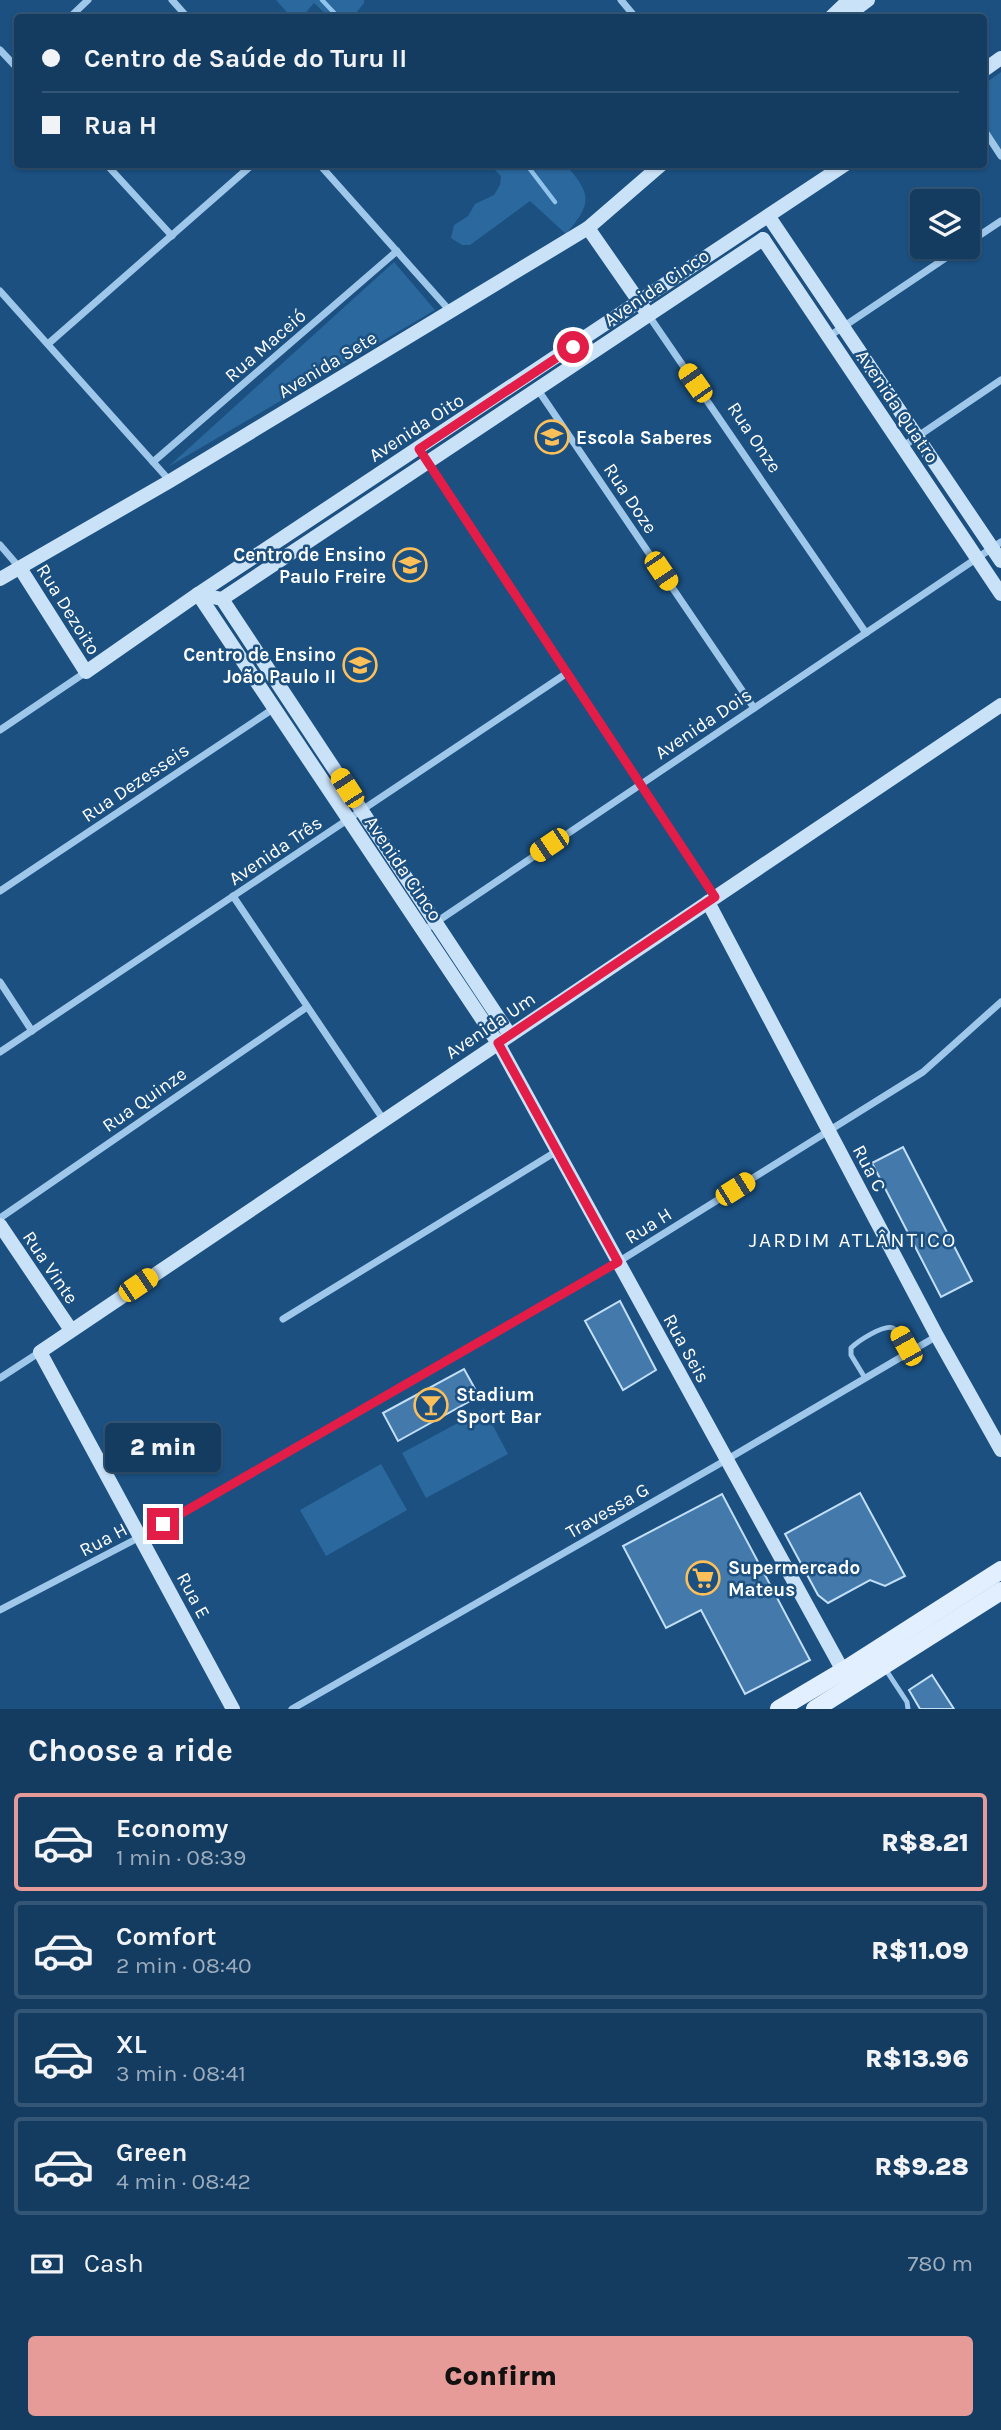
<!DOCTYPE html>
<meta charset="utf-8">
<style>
body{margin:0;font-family:Karla,sans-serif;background:#21476a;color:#f1f3f6;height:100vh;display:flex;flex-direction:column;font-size:26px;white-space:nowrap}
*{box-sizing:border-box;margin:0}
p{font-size:23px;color:#9dadbd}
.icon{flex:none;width:38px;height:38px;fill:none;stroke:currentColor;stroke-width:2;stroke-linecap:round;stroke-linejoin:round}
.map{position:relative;height:1709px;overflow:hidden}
.side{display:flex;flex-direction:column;background:#143c61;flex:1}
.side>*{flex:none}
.guide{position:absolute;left:14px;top:14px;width:973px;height:154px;border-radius:7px;box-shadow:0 2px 5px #0004,0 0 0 2px #335676;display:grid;align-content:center;height:154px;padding:0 28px;background:#143c61}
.fabs{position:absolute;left:910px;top:189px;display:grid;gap:14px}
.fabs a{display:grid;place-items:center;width:70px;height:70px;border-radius:7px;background:#143c61;box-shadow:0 2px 5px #0004,0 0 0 2px #335676;font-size:35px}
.end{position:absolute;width:32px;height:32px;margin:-16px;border:9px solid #e11d48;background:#fff;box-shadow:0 0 0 4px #fff}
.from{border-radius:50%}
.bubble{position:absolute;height:49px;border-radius:7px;background:#143c61;box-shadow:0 2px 5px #0004,0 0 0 2px #335676;font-size:23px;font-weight:800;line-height:49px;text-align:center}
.car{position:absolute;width:21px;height:42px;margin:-21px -10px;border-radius:9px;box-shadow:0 0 5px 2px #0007;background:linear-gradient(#f5c518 24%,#345 0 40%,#f5c518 0 76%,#345 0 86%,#f5c518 0)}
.guide b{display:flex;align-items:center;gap:24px;height:66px;font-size:26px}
.guide b+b{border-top:2px solid #335676}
.guide i{width:18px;height:18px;background:#f1f3f6}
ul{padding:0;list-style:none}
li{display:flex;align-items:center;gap:21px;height:98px;margin:0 14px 10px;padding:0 14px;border:4px solid #335676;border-radius:7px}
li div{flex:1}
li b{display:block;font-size:26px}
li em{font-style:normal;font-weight:800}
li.on{border-color:#e69b98}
li>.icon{width:63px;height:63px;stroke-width:1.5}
h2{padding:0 28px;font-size:32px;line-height:84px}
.pay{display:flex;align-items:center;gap:18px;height:77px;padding:0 28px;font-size:26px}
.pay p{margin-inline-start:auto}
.primary-button{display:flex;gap:14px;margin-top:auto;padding:14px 28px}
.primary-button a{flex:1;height:80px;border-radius:7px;background:#e69b98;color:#111;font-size:28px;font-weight:800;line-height:80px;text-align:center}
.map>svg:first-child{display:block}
</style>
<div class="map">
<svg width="1001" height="1709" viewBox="0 0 1001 1709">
<rect width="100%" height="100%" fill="#1b5081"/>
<g fill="#2a689e">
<polygon points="276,0 364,0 364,3 356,13 360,17 329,17 314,3 302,17 292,18"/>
<polygon points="1001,72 1001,150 984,125 984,84"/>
<path d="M490,165H566C592,195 592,203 566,234L530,201L470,245H462L451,238L454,225L468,216L475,204L494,195L500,185L501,176Z"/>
<polygon points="394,262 435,310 168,467"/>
<polygon points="484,1409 508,1454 426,1498 402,1453"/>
<polygon points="381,1464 407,1510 326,1556 300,1510"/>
</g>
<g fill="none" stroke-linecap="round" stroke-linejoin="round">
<g stroke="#91c4ec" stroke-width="4.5">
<polyline points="322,0 339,18"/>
<polyline points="526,164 555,202"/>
</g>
</g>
<g fill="#437aab" stroke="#c3dff8" stroke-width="2">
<polygon points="903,1147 972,1281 941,1297 872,1163"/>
<polygon points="620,1301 656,1370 623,1390 585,1321"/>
<polygon points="464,1369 479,1396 398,1441 383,1413"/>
<polygon points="860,1493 905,1576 885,1586 870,1580 828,1603 818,1595 785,1534"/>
<polygon points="722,1494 810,1660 745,1694 701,1610 666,1628 623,1546"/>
<polygon points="932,1675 954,1709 920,1709 909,1690"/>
</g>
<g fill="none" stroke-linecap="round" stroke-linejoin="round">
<g stroke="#9ec7ea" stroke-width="5">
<path d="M865,1378L851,1355V1348C858,1341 884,1324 893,1328C901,1331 906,1345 909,1352"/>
<polyline points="886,1670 907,1702 908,1709"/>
</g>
<g stroke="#9ec7ea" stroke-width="7">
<polyline points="172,0 188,18"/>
<polyline points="621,0 636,18"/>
<polyline points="69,18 88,0"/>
<polyline points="0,50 18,69"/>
<polyline points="984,130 1001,156"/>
<polyline points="106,164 172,236"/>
<polyline points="319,164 451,312"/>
<polyline points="968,243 1001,221"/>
<polyline points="0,291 170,481"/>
<polyline points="649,316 866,633"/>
<polyline points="828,337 962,247"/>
<polyline points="48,344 253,164"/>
<polyline points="536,387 754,708"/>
<polyline points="902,447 1001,380"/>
<polyline points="419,449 715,897"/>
<polyline points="153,462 397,251"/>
<polyline points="0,545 19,567"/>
<polyline points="0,730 86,672"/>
<polyline points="0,891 276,707"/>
<polyline points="233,896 383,1119"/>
<polyline points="423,931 1001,542"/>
<polyline points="0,982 32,1031"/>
<polyline points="0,1052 567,673"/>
<polyline points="0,1218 307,1007"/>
<polyline points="283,1319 557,1151"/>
<polyline points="0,1378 40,1352"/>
<polyline points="0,1610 140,1537 618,1262 923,1072 1001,1002"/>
<polyline points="292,1709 726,1460 937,1336"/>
</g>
<g stroke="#cae2f8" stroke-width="14">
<polyline points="830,18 849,0"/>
<polyline points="844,18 868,0"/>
<polyline points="984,70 1001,58"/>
<polyline points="769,217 1001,561"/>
<polyline points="588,228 645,310"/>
<polyline points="763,239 1001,594"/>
<polyline points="20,568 86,672 198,594 846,164"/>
<polyline points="0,579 170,481 588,228 662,164"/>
<polyline points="198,594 498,1043 843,1671"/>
<polyline points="198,594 222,599 763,239"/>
<polyline points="222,599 510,1035"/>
<polyline points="708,902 937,1336 1001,1450"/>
<polyline points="0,1225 71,1330"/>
<polyline points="233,1709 40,1352 1001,705"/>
</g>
<g stroke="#e2effe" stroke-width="18">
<polyline points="779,1709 843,1671 1001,1570"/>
<polyline points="815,1709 1001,1591"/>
</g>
</g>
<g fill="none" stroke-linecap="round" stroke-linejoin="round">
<polyline stroke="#e11d48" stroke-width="9" points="163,1524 618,1262 498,1043 715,897 419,449 573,347"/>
</g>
<defs>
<symbol id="school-ring" viewBox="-11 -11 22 22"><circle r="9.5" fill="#1b5081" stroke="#fcbf5a" stroke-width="1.5"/><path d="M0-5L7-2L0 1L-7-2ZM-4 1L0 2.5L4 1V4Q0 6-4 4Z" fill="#fcbf5a"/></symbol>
<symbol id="bar-ring" viewBox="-11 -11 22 22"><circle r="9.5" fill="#1b5081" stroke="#fcbf5a" stroke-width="1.5"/><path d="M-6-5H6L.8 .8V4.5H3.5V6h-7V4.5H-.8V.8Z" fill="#fcbf5a"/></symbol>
<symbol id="supermarket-ring" viewBox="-11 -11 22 22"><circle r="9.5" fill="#1b5081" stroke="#fcbf5a" stroke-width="1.5"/><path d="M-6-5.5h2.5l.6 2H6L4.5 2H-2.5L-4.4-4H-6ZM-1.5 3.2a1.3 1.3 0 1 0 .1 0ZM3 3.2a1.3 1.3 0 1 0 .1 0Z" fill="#fcbf5a"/></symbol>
</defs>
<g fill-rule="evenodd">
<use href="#school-ring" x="533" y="418" width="38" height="38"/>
<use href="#school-ring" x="391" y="546" width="38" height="38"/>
<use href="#school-ring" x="341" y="646" width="38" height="38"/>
<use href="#bar-ring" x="412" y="1386" width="38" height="38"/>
<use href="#supermarket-ring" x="684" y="1559" width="38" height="38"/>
</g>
<g text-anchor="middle" stroke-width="5" stroke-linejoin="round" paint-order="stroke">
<g font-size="19" fill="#fff" stroke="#1b5081">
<text transform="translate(656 287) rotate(-34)" y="7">Avenida Cinco</text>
<text transform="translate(265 345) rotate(-41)" y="7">Rua Maceió</text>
<text transform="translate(327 364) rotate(-31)" y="7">Avenida Sete</text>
<text transform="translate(898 406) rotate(56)" y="7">Avenida Quatro</text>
<text transform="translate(416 427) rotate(-33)" y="7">Avenida Oito</text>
<text transform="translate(755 437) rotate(56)" y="7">Rua Onze</text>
<text transform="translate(631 498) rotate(56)" y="7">Rua Doze</text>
<text transform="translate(69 609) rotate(58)" y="7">Rua Dezoito</text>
<text transform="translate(703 723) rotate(-34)" y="7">Avenida Dois</text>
<text transform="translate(135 782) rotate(-34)" y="7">Rua Dezesseis</text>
<text transform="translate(275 850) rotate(-34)" y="7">Avenida Três</text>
<text transform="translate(404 868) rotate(56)" y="7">Avenida Cinco</text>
<text transform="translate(490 1025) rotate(-34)" y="7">Avenida Um</text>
<text transform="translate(144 1099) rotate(-35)" y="7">Rua Quinze</text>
<text transform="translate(870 1168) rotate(62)" y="7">Rua C</text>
<text transform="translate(648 1225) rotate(-32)" y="7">Rua H</text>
<text transform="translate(51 1267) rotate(56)" y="7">Rua Vinte</text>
<text transform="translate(687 1348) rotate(61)" y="7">Rua Seis</text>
<text transform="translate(607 1510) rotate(-30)" y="7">Travessa G</text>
<text transform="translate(103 1539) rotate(-28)" y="7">Rua H</text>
<text transform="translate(194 1595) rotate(62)" y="7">Rua E</text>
</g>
<g font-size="19" font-weight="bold" fill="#fff" stroke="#1b5081" text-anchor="start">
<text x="576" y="444">Escola Saberes</text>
<text x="386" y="561" text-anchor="end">Centro de Ensino<tspan x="386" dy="22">Paulo Freire</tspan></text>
<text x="336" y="661" text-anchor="end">Centro de Ensino<tspan x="336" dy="22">João Paulo II</tspan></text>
<text x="456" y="1401">Stadium<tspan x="456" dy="22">Sport Bar</tspan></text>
<text x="728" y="1574">Supermercado<tspan x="728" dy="22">Mateus</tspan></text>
</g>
<g font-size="21" letter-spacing="2" fill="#fff" stroke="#1b5081">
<text x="853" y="1247">JARDIM ATLÂNTICO</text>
</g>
</g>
</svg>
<div class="fabs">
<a><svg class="icon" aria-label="layers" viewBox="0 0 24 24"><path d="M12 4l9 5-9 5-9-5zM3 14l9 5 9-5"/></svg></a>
</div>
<i class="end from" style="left:573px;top:347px"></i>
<i class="end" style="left:163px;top:1524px"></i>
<div class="bubble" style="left:105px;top:1423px;width:116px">2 min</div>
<i class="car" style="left:695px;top:383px;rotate:325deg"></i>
<i class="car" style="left:661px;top:571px;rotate:146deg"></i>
<i class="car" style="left:347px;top:788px;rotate:327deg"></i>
<i class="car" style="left:549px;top:845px;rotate:236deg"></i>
<i class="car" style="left:735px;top:1189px;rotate:58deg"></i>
<i class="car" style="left:138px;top:1285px;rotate:56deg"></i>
<i class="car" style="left:906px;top:1346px;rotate:331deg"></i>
<div class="guide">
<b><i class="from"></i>Centro de Saúde do Turu II</b>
<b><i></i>Rua H</b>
</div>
</div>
<section class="side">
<h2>Choose a ride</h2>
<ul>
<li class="on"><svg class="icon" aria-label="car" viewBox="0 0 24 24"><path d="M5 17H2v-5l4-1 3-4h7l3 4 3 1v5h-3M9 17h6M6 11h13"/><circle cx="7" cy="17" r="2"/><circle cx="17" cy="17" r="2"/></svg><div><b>Economy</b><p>1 min · 08:39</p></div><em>R$8.21</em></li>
<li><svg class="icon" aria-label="car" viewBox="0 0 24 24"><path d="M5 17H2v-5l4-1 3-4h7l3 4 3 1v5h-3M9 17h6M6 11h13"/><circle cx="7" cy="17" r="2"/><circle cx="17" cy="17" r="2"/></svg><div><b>Comfort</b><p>2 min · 08:40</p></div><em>R$11.09</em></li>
<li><svg class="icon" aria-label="car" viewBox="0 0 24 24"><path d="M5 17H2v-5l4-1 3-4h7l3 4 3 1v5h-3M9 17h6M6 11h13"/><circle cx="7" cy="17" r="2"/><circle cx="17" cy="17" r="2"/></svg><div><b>XL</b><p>3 min · 08:41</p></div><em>R$13.96</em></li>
<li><svg class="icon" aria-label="car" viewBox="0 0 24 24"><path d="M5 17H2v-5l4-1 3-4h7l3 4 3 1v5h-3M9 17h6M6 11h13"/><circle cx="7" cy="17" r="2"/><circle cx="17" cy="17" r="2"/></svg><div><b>Green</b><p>4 min · 08:42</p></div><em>R$9.28</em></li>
</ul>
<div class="pay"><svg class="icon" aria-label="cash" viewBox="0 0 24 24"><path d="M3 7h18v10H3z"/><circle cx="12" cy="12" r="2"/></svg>Cash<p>780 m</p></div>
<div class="primary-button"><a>Confirm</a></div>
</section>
